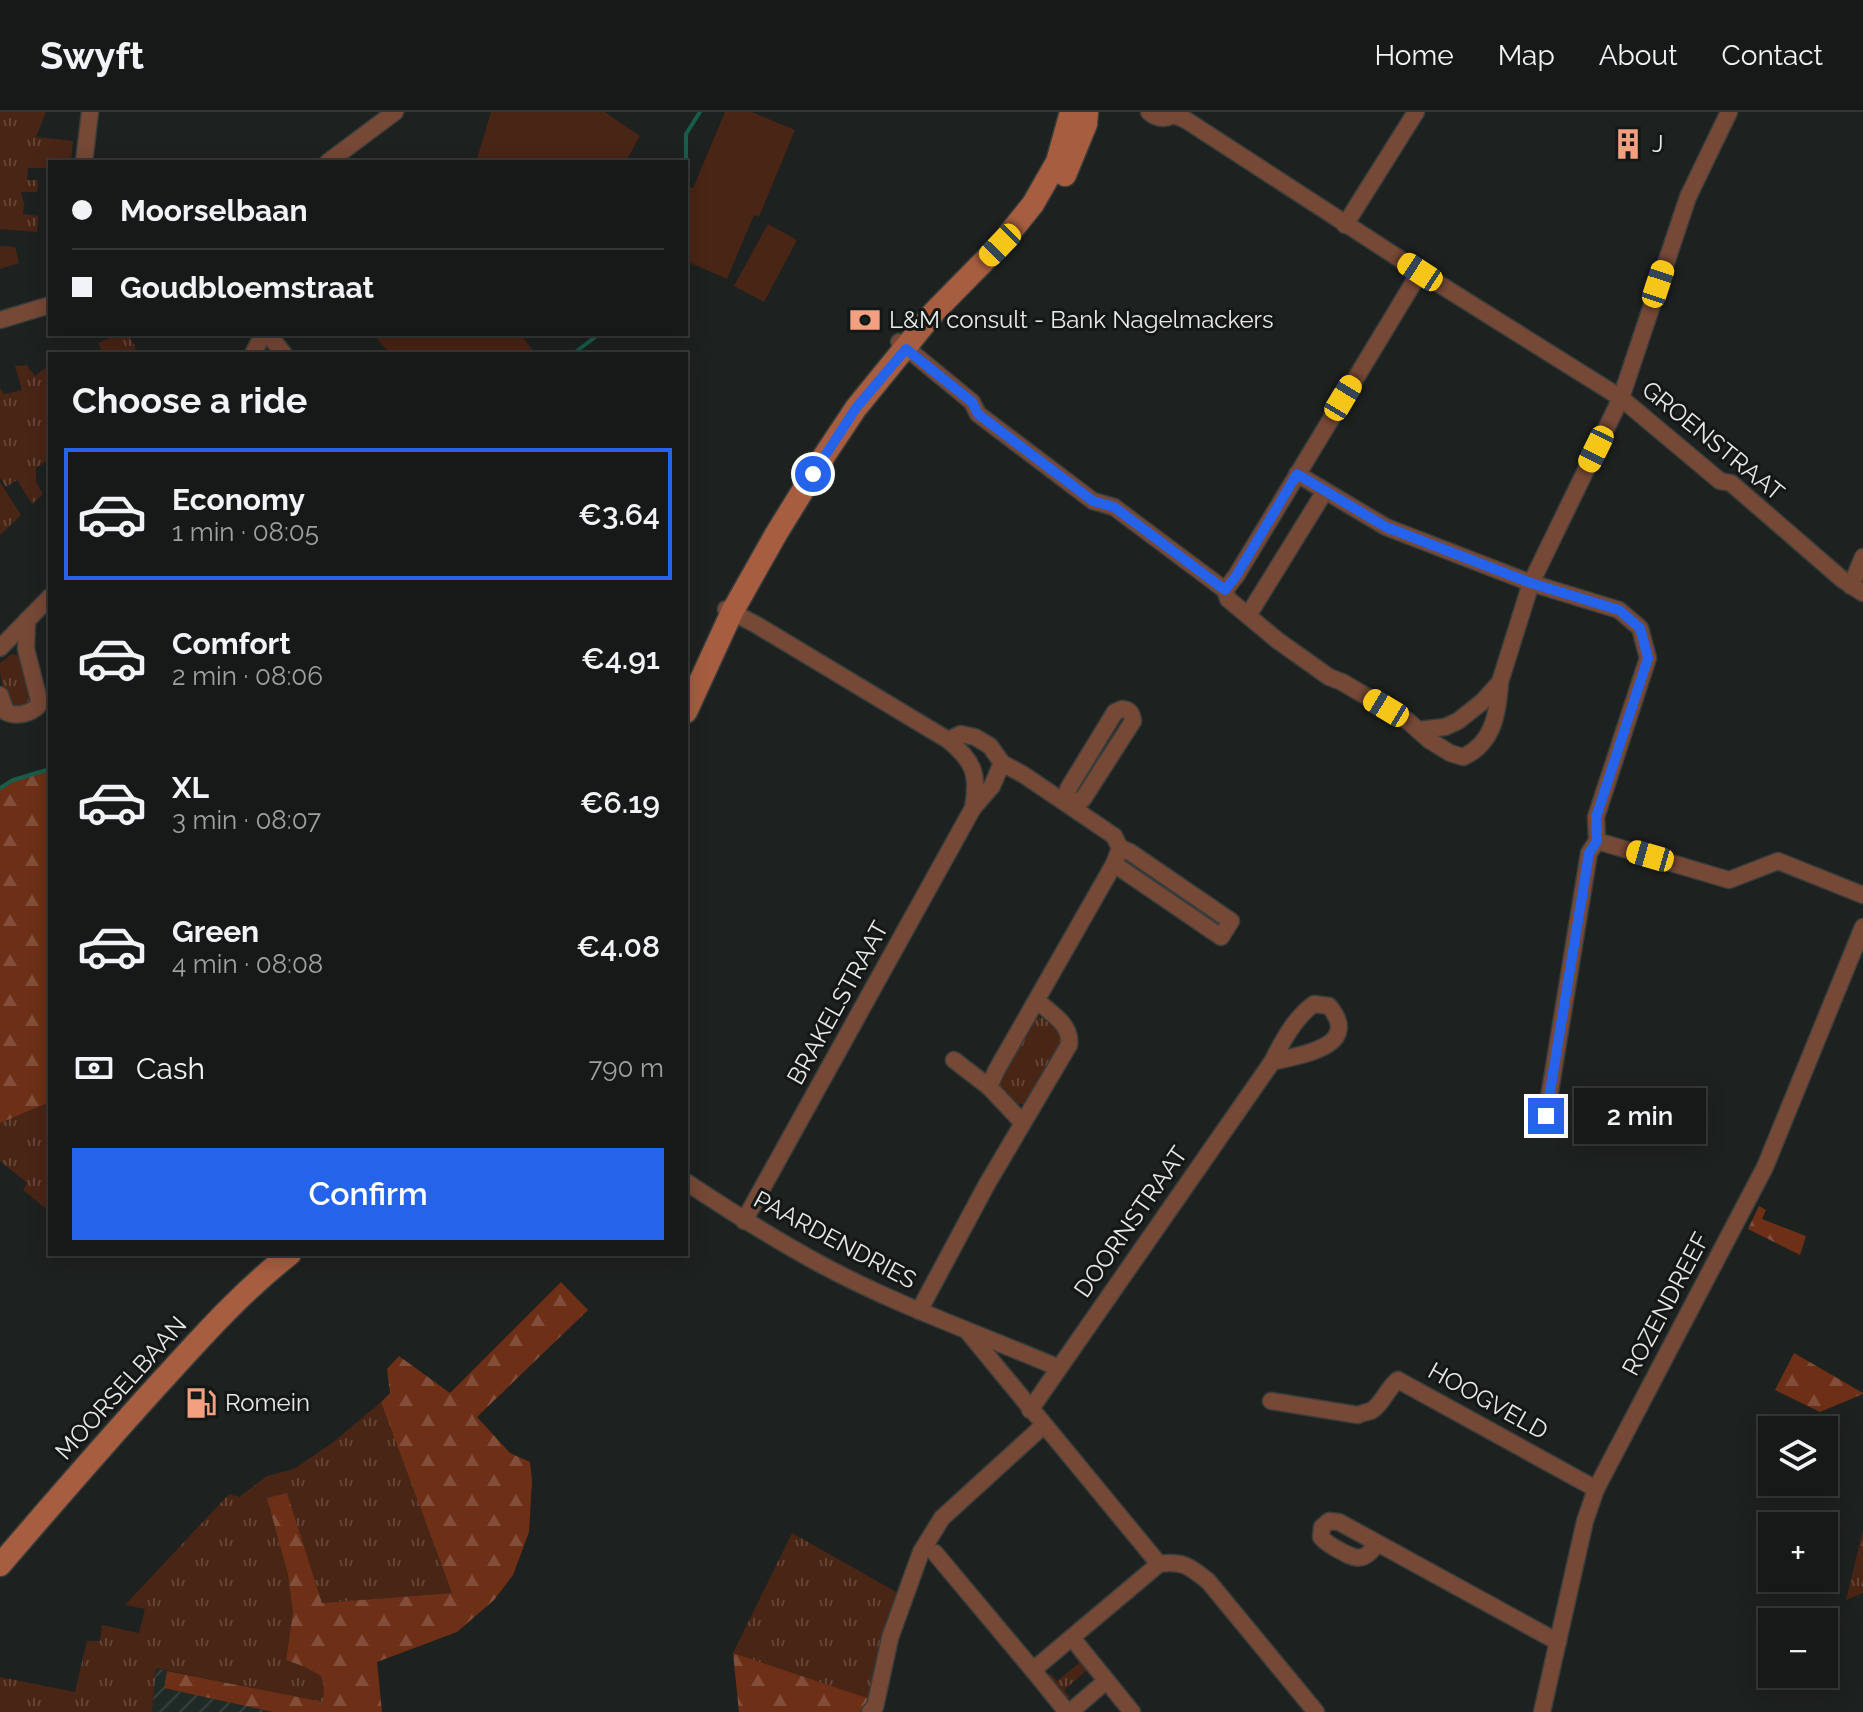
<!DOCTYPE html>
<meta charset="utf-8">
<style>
body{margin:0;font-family:Raleway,sans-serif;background:#232624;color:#f1f3f6;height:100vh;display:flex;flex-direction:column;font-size:30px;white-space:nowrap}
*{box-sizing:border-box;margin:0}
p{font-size:26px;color:#9ea0a1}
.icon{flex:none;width:44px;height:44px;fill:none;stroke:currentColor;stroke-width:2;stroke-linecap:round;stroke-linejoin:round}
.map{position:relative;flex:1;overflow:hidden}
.sheet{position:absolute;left:48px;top:240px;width:640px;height:904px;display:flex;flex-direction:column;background:#161917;border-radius:0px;box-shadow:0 4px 20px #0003,0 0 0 2px #353836}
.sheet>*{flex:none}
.guide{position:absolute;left:48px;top:48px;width:640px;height:176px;border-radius:0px;box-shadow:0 4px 20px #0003,0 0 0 2px #353836;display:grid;align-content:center;height:176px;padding:0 24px;background:#161917}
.controls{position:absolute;left:1758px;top:1304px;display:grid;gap:16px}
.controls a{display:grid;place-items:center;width:80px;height:80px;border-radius:0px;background:#161917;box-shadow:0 4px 20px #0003,0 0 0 2px #353836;font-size:40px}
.end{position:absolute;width:36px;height:36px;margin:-18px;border:10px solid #2563eb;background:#fff;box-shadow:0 0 0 4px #fff}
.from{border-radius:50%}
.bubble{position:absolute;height:56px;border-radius:0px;background:#161917;box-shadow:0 4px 20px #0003,0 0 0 2px #353836;font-size:26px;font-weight:600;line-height:56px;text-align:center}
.car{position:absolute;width:24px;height:48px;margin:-24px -12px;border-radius:10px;box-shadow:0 0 6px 2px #0007;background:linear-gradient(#f5c518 24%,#345 0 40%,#f5c518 0 76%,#345 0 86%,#f5c518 0)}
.guide b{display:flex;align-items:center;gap:28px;height:76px;font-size:30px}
.guide b+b{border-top:2px solid #353836}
.guide i{width:20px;height:20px;background:#f1f3f6}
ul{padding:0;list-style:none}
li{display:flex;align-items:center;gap:24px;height:132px;margin:0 16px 12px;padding:0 8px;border:4px solid transparent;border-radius:0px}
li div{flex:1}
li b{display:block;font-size:30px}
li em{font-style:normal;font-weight:600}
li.on{border-color:#2563eb}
li>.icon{width:72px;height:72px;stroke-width:1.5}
h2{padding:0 24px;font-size:36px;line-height:96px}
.pay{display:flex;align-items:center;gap:20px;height:88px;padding:0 24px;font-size:30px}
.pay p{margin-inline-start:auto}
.action{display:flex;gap:16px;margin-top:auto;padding:16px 24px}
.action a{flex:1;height:92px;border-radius:0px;background:#2563eb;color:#fff;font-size:32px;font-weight:600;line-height:92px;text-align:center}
header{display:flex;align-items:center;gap:48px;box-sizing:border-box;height:112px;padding:0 40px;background:#161917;border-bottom:2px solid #353836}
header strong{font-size:38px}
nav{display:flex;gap:44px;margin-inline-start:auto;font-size:28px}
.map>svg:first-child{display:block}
</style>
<header>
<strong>Swyft</strong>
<nav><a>Home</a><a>Map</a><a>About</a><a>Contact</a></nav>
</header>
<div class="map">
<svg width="1863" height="1600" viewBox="0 0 1863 1600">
<defs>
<pattern id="industrial-furrows" width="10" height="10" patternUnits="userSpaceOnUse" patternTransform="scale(2)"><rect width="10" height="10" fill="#1f2a26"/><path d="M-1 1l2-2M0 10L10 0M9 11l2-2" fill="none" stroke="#353f3b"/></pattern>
<pattern id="grass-tufts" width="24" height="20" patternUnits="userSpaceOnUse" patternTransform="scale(2)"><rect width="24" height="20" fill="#492516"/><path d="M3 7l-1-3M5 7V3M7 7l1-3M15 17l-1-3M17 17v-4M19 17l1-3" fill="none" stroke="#634538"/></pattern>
<pattern id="forest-firs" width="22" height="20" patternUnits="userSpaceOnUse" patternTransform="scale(2)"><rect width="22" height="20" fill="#6d3017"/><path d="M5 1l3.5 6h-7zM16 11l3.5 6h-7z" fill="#824e39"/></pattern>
</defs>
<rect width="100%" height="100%" fill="#1d211f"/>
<polygon fill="url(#industrial-furrows)" points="156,1556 167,1559 165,1576 273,1600 152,1600"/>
<g fill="url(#grass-tufts)">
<polygon points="0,0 46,0 36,25 73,29 71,50 50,50 50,56 28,56 27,68 38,68 37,80 21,80 24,92 23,102 38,104 37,120 0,117"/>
<polygon points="0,134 15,135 19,151 0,157"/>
<polygon points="118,222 126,222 134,232 137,242 103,242 98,231"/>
<polygon points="50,252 50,347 36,356 36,370 43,382 32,392 17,368 6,375 0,366 0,276 4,282 22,278 15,254 27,253 35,264"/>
<polygon points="0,370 21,403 0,423"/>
<path d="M12,542L20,544L32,584L28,592L21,597L14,596C3,582 0,569 0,551Z"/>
<path d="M1038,905C1052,907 1063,918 1061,932L1026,992H1018L998,974L999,968L1033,908Z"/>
<polygon points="50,990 50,1100 23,1078 27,1071 0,1049 0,1011"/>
<polygon points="381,1290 452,1481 322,1491 287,1382 267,1386 288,1463 293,1500 286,1548 305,1555 321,1564 324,1574 323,1591 156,1556 152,1600 0,1600 0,1565 75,1580 87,1529 100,1529 102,1513 139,1521 145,1497 125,1493 229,1382 239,1385 267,1364 294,1357 332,1331"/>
<polygon points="1863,1418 1863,1481 1846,1488"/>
<polygon points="792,1421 898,1481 870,1587 733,1541"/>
<polygon points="1076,1540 1096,1564 1093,1567 1086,1559 1064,1578 1070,1585 1066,1588 1047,1565 1051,1562 1057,1569 1079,1551 1073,1543"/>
</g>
<g fill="url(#forest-firs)">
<polygon points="50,657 50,990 0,1011 0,676 13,668"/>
<polygon points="1759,1094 1766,1098 1762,1107 1806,1124 1800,1143 1748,1117"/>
<polygon points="561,1170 588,1198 477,1305 510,1341 530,1350 532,1368 529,1420 513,1463 494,1488 457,1520 377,1550 382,1600 273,1600 164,1576 167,1559 323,1590 324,1574 321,1564 305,1555 286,1548 293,1500 288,1463 267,1386 287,1381 322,1491 452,1481 381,1290 390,1281 387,1257 399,1244 450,1281"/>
<polygon points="1794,1241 1863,1281 1863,1282 1820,1300 1775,1278"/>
<polygon points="733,1541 870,1587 860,1600 739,1600"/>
</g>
<g fill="#492516">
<polygon points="491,0 605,0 640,24 626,49 622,48 621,50 476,50"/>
<polygon points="725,0 752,0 795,18 759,105 754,103 727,167 686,149 686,82 689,75 693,76"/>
<polygon points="768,112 797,128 764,190 734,174"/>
<polygon points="373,222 520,222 536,242 390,242"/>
</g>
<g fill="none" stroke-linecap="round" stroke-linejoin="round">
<g stroke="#185d4a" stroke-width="4">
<polyline points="686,54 686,22 700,0"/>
<polyline points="573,242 599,222"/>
<polyline points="0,676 13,668 50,657"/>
</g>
<defs>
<g id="street">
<path d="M1149,0C1158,8 1168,8 1177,0"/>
<polyline points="1729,0 1688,85 1621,286 1720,369 1731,371 1843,468 1863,481"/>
<polyline points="1174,3 1186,8 1420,160 1621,286 1531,471 1500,570 1482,590 1458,609 1445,615 1418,618"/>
<polyline points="84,50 90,0"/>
<polyline points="328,50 395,0"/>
<polyline points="1345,113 1416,0"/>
<polyline points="0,208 50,193"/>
<polyline points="268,222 284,242"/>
<path d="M899,230L972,290L978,302L1093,389L1114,395L1225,478L1228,487L1277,528L1329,565L1342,570L1408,609L1429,628L1450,641L1463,645C1494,631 1498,600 1500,570"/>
<polyline points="253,242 263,222"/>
<polyline points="1297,362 1386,415 1531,471 1619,498 1640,516 1648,546 1596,705 1597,729 1589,741 1546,1004"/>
<polyline points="1851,474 1863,445"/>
<polyline points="1225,478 1236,464 1420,160"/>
<path d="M726,497L755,512L948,628C974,649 979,663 973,696L744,1109"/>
<polyline points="1249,502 1325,379"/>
<polyline points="0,536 50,485"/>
<path d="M0,583L6,600C16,605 30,602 38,594L39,588L26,537L27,508"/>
<path d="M1122,597C1130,598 1132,601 1133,609L1083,687L1069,692L1068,677L1115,600Z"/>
<polyline points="948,628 961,622 975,625 990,634 1002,651 1024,663 1114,724 1120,736 1114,752 996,959 989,975 1022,1010"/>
<polyline points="973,696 992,674 1002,651"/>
<polyline points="1597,729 1729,768 1778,749 1863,783"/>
<polyline points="1114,752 1221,825 1231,809 1130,740 1120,736"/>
<path d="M1314,892L1329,894C1363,935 1300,943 1272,950C1282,930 1295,905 1314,892Z"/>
<polyline points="954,948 989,975"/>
<path d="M686,1070C730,1099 775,1128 822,1153C898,1194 980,1222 1059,1256"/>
<path d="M919,1199L987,1072L1069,933C1072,913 1051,901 1037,889"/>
<path d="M968,1220L1159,1452C1183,1448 1190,1455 1208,1469L1316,1600"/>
<path d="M1271,1289L1358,1303C1359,1302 1370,1299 1371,1299C1383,1292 1387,1276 1398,1268L1596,1377"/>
<polyline points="1030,1298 1272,950"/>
<path d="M1377,1431C1364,1452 1355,1447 1337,1437C1330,1433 1326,1431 1321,1425L1322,1415L1329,1409L1339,1410L1558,1530"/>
<polyline points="935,1441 1033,1558 1159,1452"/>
<polyline points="1072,1526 1132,1600"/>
<polyline points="1033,1558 1067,1600"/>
<polyline points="870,1600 875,1595 890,1526 921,1440 942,1406 1044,1313"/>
<polyline points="1070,1600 1106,1569"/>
<polyline points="1542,1600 1585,1409 1596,1377 1765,1055 1863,815"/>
</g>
<g id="secondary">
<polyline points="1065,63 1086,12 1087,0"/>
<polyline points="686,600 732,500 776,422 826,341 856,296 935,199 1000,133 1033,92 1057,50 1071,0"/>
<path d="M0,1453C55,1389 110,1325 167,1263C206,1220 244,1178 290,1142"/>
</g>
</defs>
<use href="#street" stroke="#393d3b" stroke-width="19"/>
<use href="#secondary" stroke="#393d3b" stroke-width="25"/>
<use href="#street" stroke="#764836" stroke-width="16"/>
<use href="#secondary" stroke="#a75e40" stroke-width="22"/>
</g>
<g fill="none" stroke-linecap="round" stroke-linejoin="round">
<polyline stroke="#2563eb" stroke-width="10" points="813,362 856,296 906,237 972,290 978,302 1093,389 1114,395 1225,478 1236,464 1297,362 1386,415 1531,471 1619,498 1640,516 1648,546 1596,705 1597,729 1589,741 1546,1004"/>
</g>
<defs>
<symbol id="building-bare" viewBox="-9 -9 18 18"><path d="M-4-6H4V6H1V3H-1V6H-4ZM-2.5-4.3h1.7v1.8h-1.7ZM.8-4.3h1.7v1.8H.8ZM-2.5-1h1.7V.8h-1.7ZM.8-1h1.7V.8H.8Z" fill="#f2a080" stroke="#131716" stroke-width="2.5" paint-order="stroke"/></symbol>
<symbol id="bank-bare" viewBox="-9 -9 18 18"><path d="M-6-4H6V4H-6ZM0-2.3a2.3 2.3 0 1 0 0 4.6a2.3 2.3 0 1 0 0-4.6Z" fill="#f2a080" stroke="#131716" stroke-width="2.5" paint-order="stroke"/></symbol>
<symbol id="fuel-bare" viewBox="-9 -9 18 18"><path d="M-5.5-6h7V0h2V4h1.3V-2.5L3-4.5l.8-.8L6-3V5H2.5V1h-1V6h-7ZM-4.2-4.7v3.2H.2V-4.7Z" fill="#f2a080" stroke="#131716" stroke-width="2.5" paint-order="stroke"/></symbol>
</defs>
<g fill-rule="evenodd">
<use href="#building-bare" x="1606" y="10" width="44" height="44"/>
<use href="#bank-bare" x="843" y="186" width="44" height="44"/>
<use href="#fuel-bare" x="179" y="1269" width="44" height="44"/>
</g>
<g text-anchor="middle" stroke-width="6" stroke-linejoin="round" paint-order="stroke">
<g font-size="24" fill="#e6e9e8" stroke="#131716" text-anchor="start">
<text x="1652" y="40">J</text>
<text x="889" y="216">L&amp;M consult - Bank Nagelmackers</text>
<text x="225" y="1299">Romein</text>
</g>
<g font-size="24" fill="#e6e9e8" stroke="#131716">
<text transform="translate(1713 329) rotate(39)" y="8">GROENSTRAAT</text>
<text transform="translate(838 891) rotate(-61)" y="8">BRAKELSTRAAT</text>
<text transform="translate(1131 1110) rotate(-55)" y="8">DOORNSTRAAT</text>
<text transform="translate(835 1128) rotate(28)" y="8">PAARDENDRIES</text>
<text transform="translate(1666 1192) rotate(-62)" y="8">ROZENDREEF</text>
<text transform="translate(121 1276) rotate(-48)" y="8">MOORSELBAAN</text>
<text transform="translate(1488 1289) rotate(29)" y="8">HOOGVELD</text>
</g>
</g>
</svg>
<div class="controls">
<a><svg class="icon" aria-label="layers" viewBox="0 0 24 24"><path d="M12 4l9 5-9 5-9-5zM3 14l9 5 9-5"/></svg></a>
<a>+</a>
<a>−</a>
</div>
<i class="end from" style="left:813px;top:362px"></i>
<i class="end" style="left:1546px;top:1004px"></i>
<div class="bubble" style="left:1574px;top:976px;width:132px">2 min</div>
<i class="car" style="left:1000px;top:133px;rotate:224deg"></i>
<i class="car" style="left:1420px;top:160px;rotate:303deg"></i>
<i class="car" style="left:1658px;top:172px;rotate:18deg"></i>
<i class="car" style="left:1343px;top:286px;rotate:31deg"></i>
<i class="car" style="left:1596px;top:337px;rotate:206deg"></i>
<i class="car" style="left:1386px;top:596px;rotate:301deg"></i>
<i class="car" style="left:1650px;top:744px;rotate:286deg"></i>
<div class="guide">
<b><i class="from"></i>Moorselbaan</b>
<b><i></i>Goudbloemstraat</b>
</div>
<section class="sheet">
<h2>Choose a ride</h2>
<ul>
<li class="on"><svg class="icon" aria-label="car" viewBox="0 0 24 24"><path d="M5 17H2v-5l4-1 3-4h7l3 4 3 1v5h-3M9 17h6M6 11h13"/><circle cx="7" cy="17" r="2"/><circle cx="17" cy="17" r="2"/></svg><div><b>Economy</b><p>1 min · 08:05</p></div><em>€3.64</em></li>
<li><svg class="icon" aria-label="car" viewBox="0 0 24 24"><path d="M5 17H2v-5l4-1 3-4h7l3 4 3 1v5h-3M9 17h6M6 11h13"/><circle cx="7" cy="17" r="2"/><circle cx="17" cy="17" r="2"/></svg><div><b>Comfort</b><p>2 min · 08:06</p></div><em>€4.91</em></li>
<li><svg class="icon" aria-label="car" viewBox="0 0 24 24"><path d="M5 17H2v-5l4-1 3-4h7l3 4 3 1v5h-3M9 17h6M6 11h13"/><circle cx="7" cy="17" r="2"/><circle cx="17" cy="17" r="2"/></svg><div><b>XL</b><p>3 min · 08:07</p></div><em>€6.19</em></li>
<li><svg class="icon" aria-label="car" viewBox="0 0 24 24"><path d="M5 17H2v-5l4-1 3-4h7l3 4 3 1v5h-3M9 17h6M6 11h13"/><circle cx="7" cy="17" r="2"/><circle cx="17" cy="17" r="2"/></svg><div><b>Green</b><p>4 min · 08:08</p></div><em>€4.08</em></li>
</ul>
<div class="pay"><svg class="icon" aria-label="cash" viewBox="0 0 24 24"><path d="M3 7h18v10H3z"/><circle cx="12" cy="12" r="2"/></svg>Cash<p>790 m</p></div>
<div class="action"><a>Confirm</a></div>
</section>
</div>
